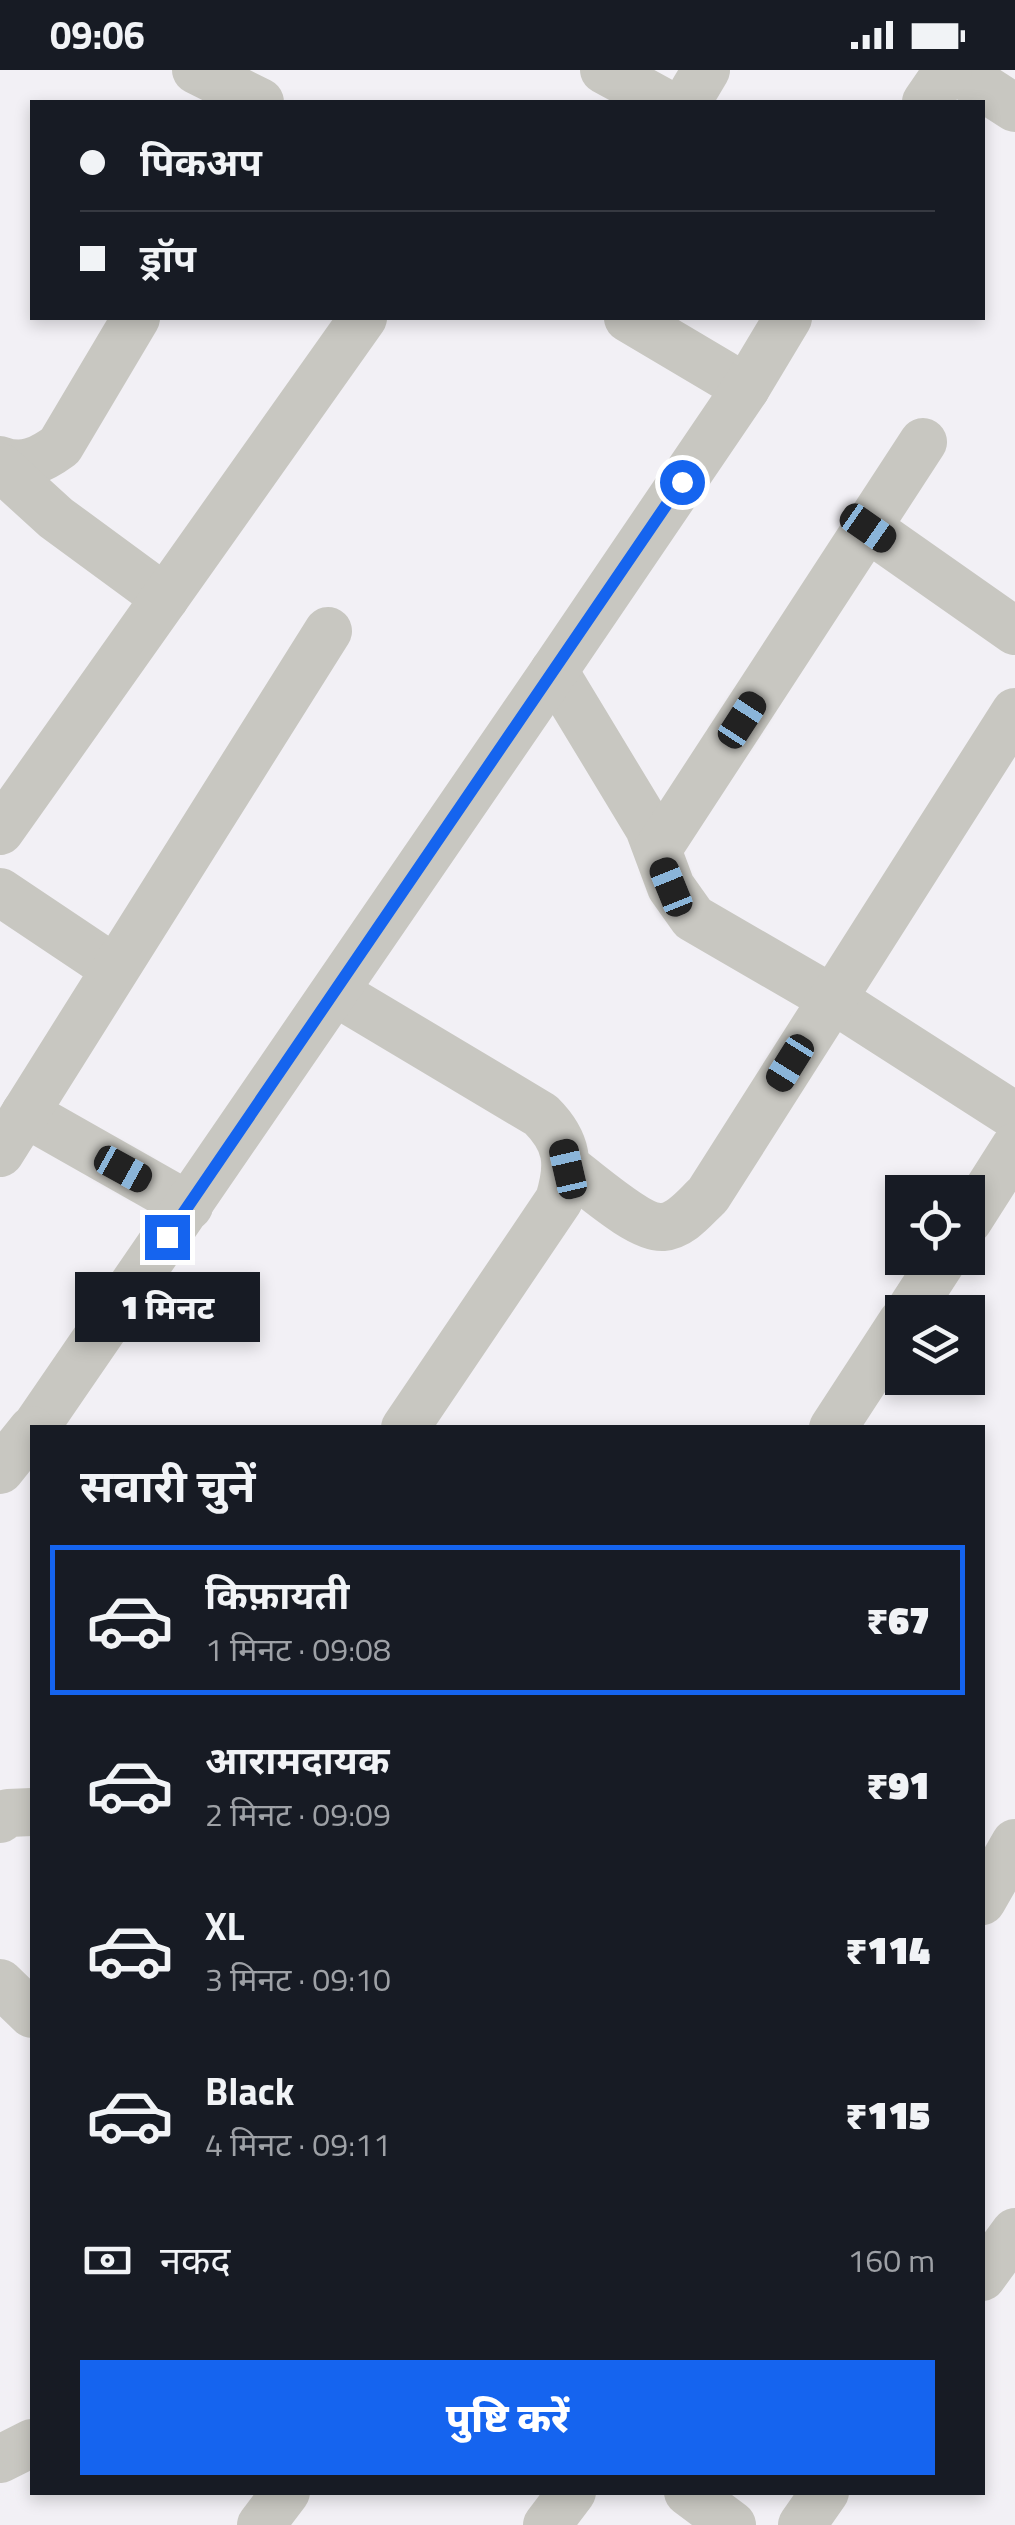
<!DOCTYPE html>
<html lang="hi">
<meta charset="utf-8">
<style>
body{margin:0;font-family:"Titillium Web","Noto Sans Devanagari",sans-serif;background:#20242c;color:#f1f3f6;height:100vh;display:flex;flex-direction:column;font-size:38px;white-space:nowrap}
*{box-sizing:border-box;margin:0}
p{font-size:32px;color:#9ea1a6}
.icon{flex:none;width:55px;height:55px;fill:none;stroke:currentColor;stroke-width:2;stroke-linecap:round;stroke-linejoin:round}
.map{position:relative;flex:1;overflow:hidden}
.panel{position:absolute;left:30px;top:1355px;width:955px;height:1070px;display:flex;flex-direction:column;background:#171b24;border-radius:0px;box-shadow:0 5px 15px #0003}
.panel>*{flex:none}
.guide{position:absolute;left:30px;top:30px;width:955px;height:220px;border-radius:0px;box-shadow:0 5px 15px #0003;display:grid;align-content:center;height:220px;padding:0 50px;background:#171b24}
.controls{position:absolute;left:885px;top:1105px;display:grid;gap:20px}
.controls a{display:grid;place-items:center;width:100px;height:100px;border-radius:0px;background:#171b24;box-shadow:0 5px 15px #0003;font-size:50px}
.end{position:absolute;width:45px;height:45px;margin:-22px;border:12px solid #1564ef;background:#fff;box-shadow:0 0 0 5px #fff}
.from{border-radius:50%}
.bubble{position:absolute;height:70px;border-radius:0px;background:#171b24;box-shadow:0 5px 15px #0003;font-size:32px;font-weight:800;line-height:70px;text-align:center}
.car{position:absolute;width:30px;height:60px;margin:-30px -15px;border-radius:12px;box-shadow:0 0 8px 2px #0007;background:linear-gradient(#222 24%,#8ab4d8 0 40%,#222 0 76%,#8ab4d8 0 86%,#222 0)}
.guide b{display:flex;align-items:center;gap:35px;height:95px;font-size:38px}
.guide b+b{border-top:2px solid #363941}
.guide i{width:25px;height:25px;background:#f1f3f6}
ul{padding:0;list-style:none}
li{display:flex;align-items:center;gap:30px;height:150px;margin:0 20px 15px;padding:0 30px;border:5px solid transparent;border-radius:0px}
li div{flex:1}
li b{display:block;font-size:38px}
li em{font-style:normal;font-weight:800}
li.active{border-color:#1564ef}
li>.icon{width:90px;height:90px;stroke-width:1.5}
h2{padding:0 50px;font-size:45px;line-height:120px}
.pay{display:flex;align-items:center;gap:25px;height:110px;padding:0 50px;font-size:38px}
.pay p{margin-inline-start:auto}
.cta{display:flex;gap:20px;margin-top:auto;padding:20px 50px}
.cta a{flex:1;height:115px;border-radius:0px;background:#1564ef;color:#fff;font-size:40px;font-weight:800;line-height:115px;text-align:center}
.status{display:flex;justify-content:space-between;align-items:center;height:70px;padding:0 50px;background:#171b24;direction:ltr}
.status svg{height:28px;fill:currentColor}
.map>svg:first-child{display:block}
</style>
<div class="status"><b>09:06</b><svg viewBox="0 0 49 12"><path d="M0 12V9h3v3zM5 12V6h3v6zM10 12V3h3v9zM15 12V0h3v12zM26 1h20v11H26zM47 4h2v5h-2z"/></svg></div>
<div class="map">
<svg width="1015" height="2455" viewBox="0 0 1015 2455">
<rect width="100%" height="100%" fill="#f2f0f5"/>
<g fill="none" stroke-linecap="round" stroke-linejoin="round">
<g stroke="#c8c7c1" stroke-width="48">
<polyline points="196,0 260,32"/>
<polyline points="604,0 663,32"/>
<polyline points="956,0 1015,38"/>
<polyline points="687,32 706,0"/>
<polyline points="926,32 948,0"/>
<polyline points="628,248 746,318"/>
<path d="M0,390C23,399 41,390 60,376L136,248"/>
<polyline points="0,397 56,448 165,528"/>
<polyline points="868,458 1015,561"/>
<polyline points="554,601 649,758 671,817 693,848 831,928 1015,1046"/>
<polyline points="0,761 363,248"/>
<polyline points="658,779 923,372"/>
<polyline points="0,822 115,899"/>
<path d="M335,922L541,1045C568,1072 570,1094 559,1130L405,1358"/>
<polyline points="25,1043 189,1136"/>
<polyline points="0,1083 328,561"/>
<path d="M569,1099C589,1113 639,1159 663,1157C682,1155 695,1137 708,1125L1015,642"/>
<polyline points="968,1151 1015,1077"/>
<polyline points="909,1242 944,1188"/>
<polyline points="35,1358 554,601 746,318 788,248"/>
<polyline points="833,1358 902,1252"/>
<polyline points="0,1400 32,1360"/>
<polyline points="0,1749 8,1743 32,1742"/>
<polyline points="982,1831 1015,1773"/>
<polyline points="0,1913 32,1944"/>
<polyline points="982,2207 1015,2162"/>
<polyline points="0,2389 32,2373"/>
<polyline points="688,2422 732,2455"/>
<polyline points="261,2455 286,2422"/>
<polyline points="547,2455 572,2422"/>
<polyline points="802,2455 825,2422"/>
</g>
</g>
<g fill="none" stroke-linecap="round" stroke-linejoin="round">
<polyline stroke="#1564ef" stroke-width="12" points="167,1167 682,412"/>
</g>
</svg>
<div class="controls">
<a><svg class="icon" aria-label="locate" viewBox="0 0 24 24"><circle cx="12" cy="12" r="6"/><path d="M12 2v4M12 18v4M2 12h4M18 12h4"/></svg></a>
<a><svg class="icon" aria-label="layers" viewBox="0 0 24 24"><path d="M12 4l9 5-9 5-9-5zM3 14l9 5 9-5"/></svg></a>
</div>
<i class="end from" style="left:682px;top:412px"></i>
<i class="end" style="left:167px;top:1167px"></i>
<div class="bubble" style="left:75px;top:1202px;width:185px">1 मिनट</div>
<i class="car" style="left:868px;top:458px;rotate:125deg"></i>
<i class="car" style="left:742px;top:650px;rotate:33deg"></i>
<i class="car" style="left:671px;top:817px;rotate:338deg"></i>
<i class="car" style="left:790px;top:993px;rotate:212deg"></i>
<i class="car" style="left:123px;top:1099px;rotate:119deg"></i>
<i class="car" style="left:568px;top:1099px;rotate:347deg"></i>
<div class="guide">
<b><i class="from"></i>पिकअप</b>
<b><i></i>ड्रॉप</b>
</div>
<section class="panel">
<h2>सवारी चुनें</h2>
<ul>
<li class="active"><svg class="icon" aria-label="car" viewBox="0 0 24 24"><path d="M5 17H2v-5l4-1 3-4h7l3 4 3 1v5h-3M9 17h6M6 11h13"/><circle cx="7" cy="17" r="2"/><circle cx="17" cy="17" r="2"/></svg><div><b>किफ़ायती</b><p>1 मिनट · 09:08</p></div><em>₹67</em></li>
<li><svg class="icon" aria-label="car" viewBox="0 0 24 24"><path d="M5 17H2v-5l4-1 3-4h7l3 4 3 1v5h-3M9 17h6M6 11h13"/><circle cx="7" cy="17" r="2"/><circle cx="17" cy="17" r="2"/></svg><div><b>आरामदायक</b><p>2 मिनट · 09:09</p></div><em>₹91</em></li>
<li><svg class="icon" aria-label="car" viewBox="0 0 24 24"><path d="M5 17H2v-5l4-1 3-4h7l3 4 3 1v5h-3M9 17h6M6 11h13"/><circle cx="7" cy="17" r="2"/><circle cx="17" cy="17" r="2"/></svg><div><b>XL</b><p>3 मिनट · 09:10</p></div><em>₹114</em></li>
<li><svg class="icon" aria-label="car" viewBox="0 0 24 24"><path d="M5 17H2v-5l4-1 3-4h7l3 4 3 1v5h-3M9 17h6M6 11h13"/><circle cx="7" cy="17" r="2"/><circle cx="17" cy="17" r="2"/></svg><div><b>Black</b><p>4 मिनट · 09:11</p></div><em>₹115</em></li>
</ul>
<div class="pay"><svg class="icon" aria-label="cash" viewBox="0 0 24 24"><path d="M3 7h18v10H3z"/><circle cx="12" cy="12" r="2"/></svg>नकद<p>160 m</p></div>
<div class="cta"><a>पुष्टि करें</a></div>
</section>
</div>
